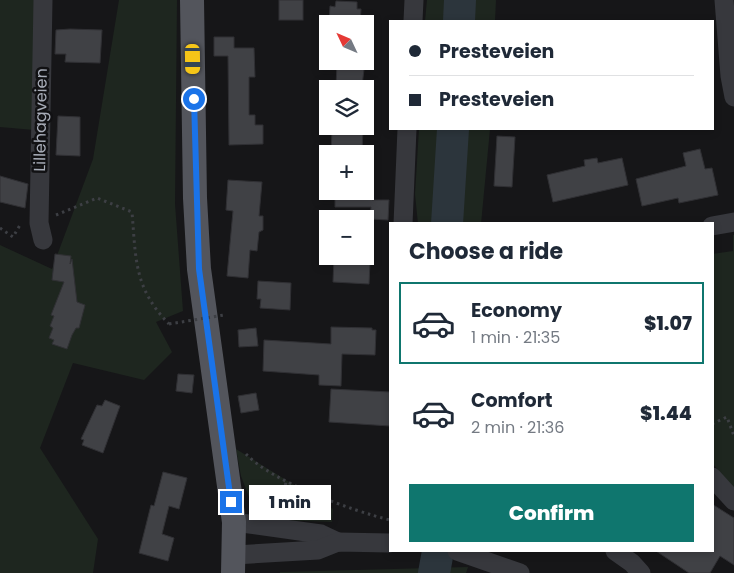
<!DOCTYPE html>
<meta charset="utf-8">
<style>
body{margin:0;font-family:Poppins,sans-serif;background:#f6f6f7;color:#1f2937;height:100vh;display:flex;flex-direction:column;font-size:19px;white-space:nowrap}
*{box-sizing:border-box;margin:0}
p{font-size:16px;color:#747a83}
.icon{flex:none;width:28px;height:28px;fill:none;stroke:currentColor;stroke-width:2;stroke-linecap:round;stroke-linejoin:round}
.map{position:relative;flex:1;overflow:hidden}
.details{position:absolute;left:389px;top:222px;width:325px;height:330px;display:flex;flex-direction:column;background:#fff;border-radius:0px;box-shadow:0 2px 8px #0003}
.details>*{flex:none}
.top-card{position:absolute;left:389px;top:20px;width:325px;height:110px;border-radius:0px;box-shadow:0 2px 8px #0003;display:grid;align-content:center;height:110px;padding:0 20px;background:#fff}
.needle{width:32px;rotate:314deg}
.buttons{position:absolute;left:319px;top:15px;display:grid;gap:10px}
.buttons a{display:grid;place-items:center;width:55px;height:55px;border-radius:0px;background:#fff;box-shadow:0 2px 8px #0003;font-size:25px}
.end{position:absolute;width:22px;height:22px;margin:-11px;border:6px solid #1a73e8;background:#fff;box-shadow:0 0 0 2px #fff}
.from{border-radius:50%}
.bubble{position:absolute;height:35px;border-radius:0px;background:#fff;box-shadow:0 2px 8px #0003;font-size:16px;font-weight:800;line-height:35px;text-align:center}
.car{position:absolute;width:15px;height:30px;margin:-15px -8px;border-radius:6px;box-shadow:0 0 4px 1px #0007;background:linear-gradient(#f5c518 24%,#345 0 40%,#f5c518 0 76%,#345 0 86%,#f5c518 0)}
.top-card b{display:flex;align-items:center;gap:18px;height:48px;font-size:19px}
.top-card b+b{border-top:1px solid #e0e1e3}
.top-card i{width:12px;height:12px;background:#1f2937}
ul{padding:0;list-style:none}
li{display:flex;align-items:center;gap:15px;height:82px;margin:0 10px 8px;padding:0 10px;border:2px solid transparent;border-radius:0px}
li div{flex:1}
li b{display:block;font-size:19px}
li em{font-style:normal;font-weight:800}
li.active{border-color:#0f766e}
li>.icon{width:45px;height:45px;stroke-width:1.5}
h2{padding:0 20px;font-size:22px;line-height:60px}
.button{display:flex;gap:10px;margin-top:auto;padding:10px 20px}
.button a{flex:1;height:58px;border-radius:0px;background:#0f766e;color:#fff;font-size:20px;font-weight:800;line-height:58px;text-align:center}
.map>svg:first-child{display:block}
</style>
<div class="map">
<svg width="734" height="573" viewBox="0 0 734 573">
<rect width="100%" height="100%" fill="#161618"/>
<g fill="#1e261f">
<polygon points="0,0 36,0 34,130 0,127"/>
<polygon points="119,0 177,0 175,204 183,311 156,322 172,352 144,380 73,363 40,448 98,539 93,573 0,573 0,245 52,269 93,159"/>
<polygon points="427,0 496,0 495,21 425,21"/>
<polygon points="419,129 490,129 481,224 418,224 415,194"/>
<polygon points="733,235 734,235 734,489 713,464 712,254 733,251"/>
<polygon points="236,449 333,509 332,522 277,520 252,505 241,476"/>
<polygon points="468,567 466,573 280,573 280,572"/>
</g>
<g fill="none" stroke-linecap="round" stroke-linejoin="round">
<g stroke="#2c353c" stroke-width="32">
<polyline points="459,21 460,0"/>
<polyline points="447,224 453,129"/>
<polyline points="434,573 438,551"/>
</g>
</g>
<g fill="#404145" stroke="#303034">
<rect x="279" y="0" width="24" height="20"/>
<polygon points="336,1 357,2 357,9 361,9 360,24 329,23 330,6 335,7"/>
<polygon points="70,29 102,30 100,63 65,62 66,54 55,54 56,30"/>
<polygon points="214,37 234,37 234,48 254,48 255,77 249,77 249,115 255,115 255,125 263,125 263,144 229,145 228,56 214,56"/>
<polygon points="337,61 365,61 362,86 336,89"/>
<polygon points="58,116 80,117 80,156 56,155"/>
<polygon points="337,126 363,126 362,154 331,154 332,131 337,131"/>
<polygon points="497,136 515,137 512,187 494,186"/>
<polygon points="700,149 705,169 712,168 718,195 679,203 678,198 642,206 636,179 686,166 683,153"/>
<polygon points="597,158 598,163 622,158 628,185 553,202 547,175 585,166 584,160"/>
<polygon points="0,176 28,184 25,208 0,202"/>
<polygon points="228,180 262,182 259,216 263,216 263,230 259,232 257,251 250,250 248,278 227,276 233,211 226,210"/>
<polygon points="335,191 372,191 372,200 389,200 388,220 370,219 371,207 335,207"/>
<polygon points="55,254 71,256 70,264 72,259 77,302 85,305 79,328 76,328 72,335 67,349 52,344 54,340 49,338 53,328 50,326 54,316 51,315 64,282 52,280"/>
<polygon points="334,256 360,258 360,262 370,262 369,284 333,282"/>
<polygon points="258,281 291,283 290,310 260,308 261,299 257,299"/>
<polygon points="331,327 372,328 372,330 376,330 375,355 342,354 341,386 319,385 319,375 263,371 264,340 331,344"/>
<polygon points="256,328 258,346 239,347 238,330"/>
<polygon points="178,374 194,375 192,393 176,391"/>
<polygon points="331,389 390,392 390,426 329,422"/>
<polygon points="256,393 259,410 241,413 238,396"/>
<polygon points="105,400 120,406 103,453 82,445 84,440 81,439 97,405 102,406"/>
<polygon points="163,472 187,478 179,509 169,506 162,534 174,538 168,561 139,553 151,505 154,506"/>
<polygon points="712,504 734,518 734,565 720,556 710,573 689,573 656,551 713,551"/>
</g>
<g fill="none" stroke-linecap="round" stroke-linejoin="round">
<g stroke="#3d3f44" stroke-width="3" stroke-dasharray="2.5 4" stroke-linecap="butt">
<path d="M56,215L97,198L132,212C136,260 134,288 169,324"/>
<polyline points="0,228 13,237 20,225"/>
<polyline points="712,424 727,417 734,436"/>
<path d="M246,454C272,482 353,511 390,520"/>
<polyline points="282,511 286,481"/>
</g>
<g stroke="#37383d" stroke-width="19">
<polyline points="724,0 730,76 734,97"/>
<polyline points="413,21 414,0"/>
<polyline points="403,224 407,129"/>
<polyline points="712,226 734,222"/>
<polyline points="43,240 39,223 43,0"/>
<polyline points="712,477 734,501"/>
<polyline points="234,522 321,534 338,542"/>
<polyline points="457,551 520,573"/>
<polyline points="615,551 632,563 641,573"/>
<polyline points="235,555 318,550 338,542 390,543"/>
</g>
<polyline stroke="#53555c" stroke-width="24" points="192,0 195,198 199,269 234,522 233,573"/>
<polyline stroke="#3d3f44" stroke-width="3" stroke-dasharray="2.5 4" stroke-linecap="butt" points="169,324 224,315"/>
</g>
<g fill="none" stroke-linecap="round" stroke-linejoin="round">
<polyline stroke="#1a73e8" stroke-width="6" points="194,99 199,269 231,502"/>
</g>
<g text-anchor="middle" stroke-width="5" stroke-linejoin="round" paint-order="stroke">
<g font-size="16" fill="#a8adb8" stroke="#111113">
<text transform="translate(40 120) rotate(-89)" y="6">Lillehagveien</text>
</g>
</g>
</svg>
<div class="buttons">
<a><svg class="needle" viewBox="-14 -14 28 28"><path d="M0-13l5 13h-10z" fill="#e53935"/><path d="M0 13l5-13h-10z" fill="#747a83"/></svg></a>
<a><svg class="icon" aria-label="layers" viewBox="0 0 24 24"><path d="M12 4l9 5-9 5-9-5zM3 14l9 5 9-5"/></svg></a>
<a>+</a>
<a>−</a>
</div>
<i class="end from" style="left:194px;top:99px"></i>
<i class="end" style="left:231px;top:502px"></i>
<div class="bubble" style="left:249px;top:485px;width:82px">1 min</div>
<i class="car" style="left:193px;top:59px;rotate:179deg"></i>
<div class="top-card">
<b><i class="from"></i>Presteveien</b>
<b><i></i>Presteveien</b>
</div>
<section class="details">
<h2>Choose a ride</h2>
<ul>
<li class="active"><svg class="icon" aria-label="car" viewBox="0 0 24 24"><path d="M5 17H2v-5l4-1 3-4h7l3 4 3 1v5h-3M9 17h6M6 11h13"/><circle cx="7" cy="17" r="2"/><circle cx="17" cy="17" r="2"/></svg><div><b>Economy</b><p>1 min · 21:35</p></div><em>$1.07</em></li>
<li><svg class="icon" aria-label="car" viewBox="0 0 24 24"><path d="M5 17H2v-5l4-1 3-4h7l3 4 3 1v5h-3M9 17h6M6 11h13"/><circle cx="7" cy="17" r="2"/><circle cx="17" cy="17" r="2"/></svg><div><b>Comfort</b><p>2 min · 21:36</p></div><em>$1.44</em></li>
</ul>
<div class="button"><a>Confirm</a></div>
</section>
</div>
